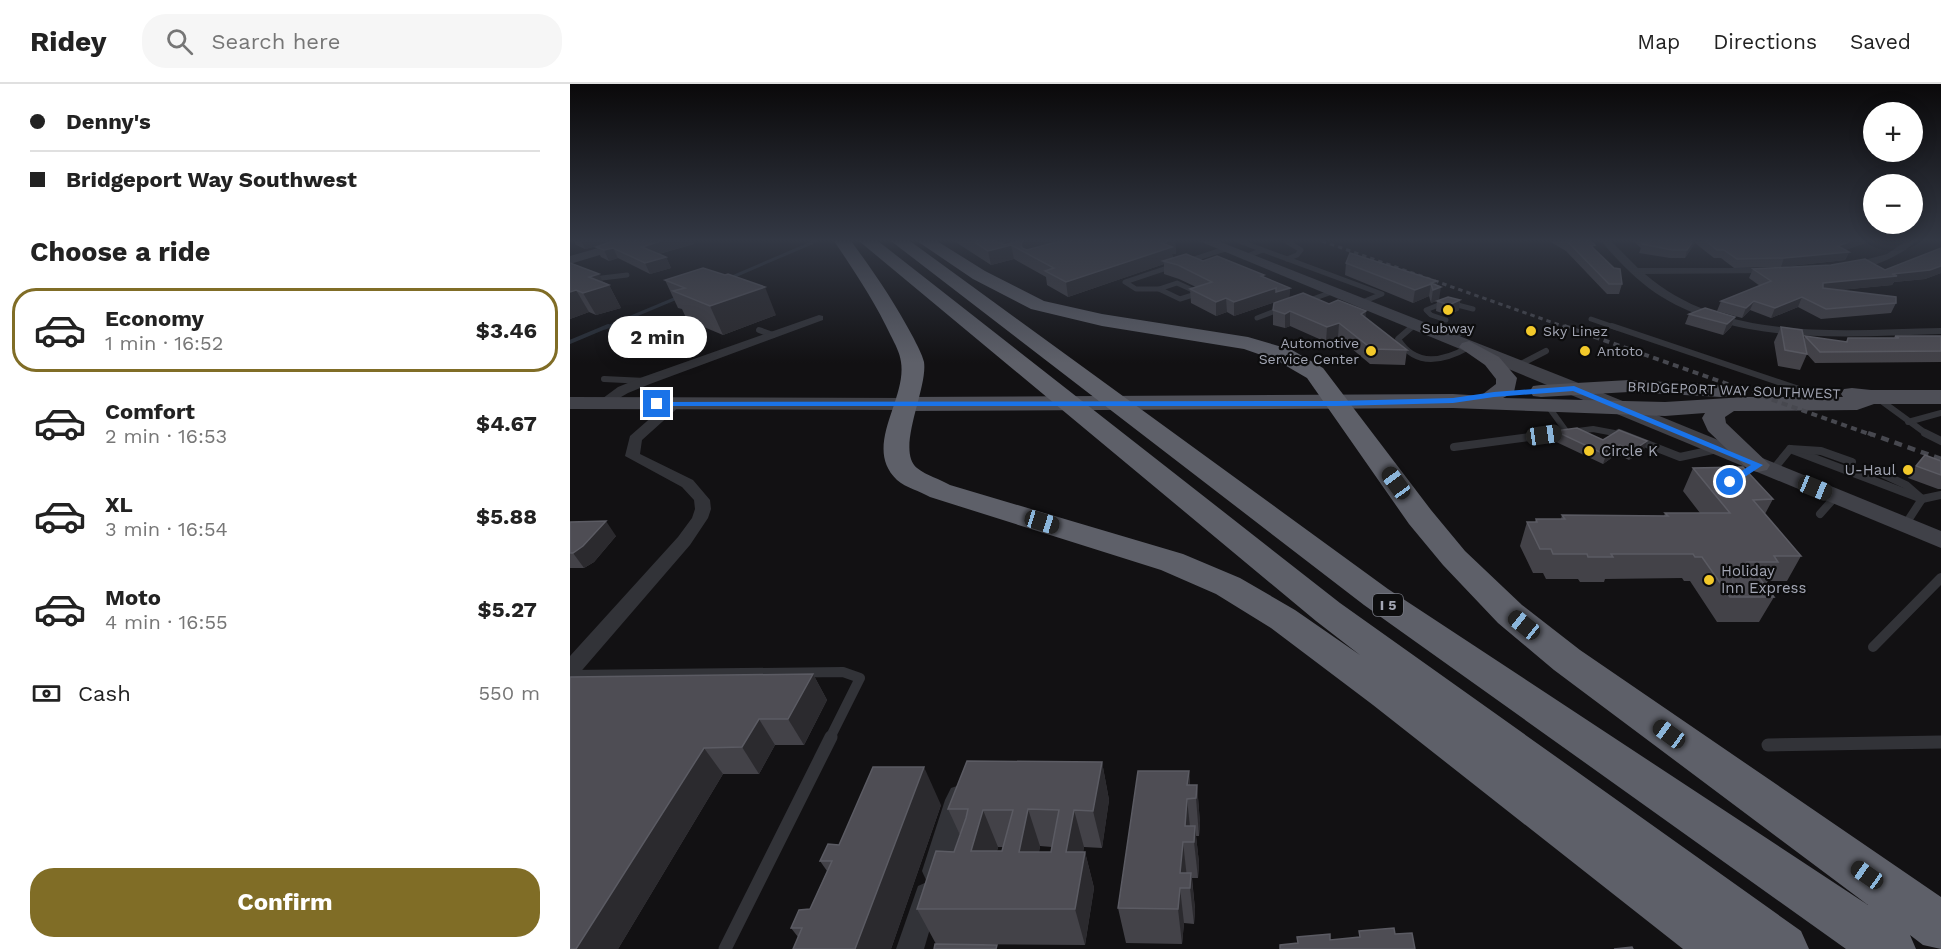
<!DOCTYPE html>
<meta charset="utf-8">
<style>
body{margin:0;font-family:"Work Sans",sans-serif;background:#f6f6f6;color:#222;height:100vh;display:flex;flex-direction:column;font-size:22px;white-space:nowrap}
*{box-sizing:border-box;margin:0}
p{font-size:20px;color:#767676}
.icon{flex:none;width:33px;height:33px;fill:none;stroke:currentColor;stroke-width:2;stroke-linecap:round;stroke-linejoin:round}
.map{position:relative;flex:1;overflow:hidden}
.drawer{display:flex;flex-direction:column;background:#fff;width:570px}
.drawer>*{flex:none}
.hud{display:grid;align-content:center;height:132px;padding:0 30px;background:#fff}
.buttons{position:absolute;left:1293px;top:18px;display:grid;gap:12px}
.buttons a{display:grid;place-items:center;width:60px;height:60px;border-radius:50%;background:#fff;box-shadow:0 3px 15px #0003;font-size:30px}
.end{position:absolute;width:27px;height:27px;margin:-14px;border:8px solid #1a73e8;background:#fff;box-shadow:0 0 0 3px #fff}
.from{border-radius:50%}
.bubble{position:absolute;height:42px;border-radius:21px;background:#fff;box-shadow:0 3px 15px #0003;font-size:20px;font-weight:700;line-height:42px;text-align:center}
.car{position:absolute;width:18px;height:36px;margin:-18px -9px;border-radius:8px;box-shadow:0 0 4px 2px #0007;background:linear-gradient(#222 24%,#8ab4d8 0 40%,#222 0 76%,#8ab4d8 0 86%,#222 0)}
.hud b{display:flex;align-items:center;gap:21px;height:57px;font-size:22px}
.hud b+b{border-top:2px solid #e0e0e0}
.hud i{width:15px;height:15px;background:#222}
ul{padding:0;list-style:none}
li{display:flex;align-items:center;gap:18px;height:84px;margin:0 12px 9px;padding:0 18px;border:3px solid transparent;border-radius:24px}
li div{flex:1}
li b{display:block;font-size:22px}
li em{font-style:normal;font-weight:700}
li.selected{border-color:#806d26}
li>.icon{width:54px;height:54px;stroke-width:1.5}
h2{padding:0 30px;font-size:27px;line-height:72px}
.pay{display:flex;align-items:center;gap:15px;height:66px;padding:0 30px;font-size:22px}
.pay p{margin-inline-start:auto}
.button{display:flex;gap:12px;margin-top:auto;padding:12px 30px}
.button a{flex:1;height:69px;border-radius:24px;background:#806d26;color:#fff;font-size:24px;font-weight:700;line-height:69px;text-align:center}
header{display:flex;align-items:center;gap:36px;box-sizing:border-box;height:84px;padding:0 30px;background:#fff;border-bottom:2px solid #e0e0e0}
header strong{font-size:28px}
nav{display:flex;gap:33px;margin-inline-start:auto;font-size:21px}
.search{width:420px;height:54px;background:#f6f6f6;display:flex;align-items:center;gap:15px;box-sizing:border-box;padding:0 21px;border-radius:24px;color:#767676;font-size:22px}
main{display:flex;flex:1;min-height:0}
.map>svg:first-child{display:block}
</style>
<header>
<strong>Ridey</strong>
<div class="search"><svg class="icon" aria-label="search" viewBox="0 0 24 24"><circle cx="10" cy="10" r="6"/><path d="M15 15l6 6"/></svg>Search here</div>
<nav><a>Map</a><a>Directions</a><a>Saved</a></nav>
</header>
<main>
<section class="drawer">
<div class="hud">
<b><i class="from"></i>Denny's</b>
<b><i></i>Bridgeport Way Southwest</b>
</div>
<h2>Choose a ride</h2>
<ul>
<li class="selected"><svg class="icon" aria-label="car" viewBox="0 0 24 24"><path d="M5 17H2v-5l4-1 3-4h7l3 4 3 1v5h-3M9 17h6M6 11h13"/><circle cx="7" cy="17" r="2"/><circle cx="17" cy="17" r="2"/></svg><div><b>Economy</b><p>1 min · 16:52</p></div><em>$3.46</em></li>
<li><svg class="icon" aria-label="car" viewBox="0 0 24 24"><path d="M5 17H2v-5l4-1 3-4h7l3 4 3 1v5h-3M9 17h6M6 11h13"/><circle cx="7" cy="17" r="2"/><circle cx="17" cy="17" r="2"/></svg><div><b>Comfort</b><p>2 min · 16:53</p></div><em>$4.67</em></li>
<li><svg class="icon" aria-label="car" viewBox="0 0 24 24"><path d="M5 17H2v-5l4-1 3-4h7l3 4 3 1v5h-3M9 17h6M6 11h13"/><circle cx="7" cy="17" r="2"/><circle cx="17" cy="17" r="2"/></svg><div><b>XL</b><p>3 min · 16:54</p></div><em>$5.88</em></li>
<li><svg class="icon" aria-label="car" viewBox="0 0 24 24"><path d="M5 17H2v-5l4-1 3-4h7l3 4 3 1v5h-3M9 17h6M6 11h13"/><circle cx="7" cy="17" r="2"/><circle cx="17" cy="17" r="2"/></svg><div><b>Moto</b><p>4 min · 16:55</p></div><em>$5.27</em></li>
</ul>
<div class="pay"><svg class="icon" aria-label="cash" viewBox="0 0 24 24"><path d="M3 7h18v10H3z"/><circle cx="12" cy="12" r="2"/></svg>Cash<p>550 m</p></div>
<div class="button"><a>Confirm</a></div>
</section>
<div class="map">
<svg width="1371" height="865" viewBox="0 0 1371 865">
<rect width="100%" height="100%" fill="#121113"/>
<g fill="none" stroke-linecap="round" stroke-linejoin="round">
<g stroke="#282e37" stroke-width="3">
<polyline points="160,194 246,157"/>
<polyline points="35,244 109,213"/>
</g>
<polyline stroke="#282e37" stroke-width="4" points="0,258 38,242"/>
<g stroke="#323338" stroke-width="5">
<polyline points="669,157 693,166 674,173"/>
<polyline points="716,157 731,166 727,171 717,175"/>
<polyline points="693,166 812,210 790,219"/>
<polyline points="618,177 655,165"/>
<polyline points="0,190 15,196 57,191"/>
<polygon points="607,199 629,209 610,215 589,205"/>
<polyline points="589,205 566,205 555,198 603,182"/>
<polyline points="737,217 762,208"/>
<polyline points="687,234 713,224"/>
<polyline points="1021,235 1047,244"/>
<polyline points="876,236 861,231 856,226 876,218 903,225"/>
<polyline points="841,244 844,241"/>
</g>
<g stroke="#323338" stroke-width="6">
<path d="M843,242L828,255C846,284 874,277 899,263"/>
<polyline points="1042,242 1241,309"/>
<polyline points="189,246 203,251"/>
<polyline points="878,254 899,245"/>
<polyline points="947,282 976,267"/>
<polyline points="34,295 75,297"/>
<polyline points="1306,313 1358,351"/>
<polyline points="978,322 996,347"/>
<polyline points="1338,338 1371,329"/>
<polyline points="978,351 1023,345 1055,351"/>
</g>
<g stroke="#323338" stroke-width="8">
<polyline points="1049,349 1110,373 1147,365"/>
<polyline points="1355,349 1371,357"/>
<polyline points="884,363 990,349"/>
<polyline points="1220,365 1352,415 1371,411"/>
<polyline points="1304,386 1336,401 1352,415 1335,441"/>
<polyline points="1202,387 1220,365 1251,367 1282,378"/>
<polyline points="1250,430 1266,412"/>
</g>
<g stroke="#323338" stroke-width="10">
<polyline points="1303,563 1371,494"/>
<polyline points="0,591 273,588 290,594 260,654"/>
</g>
<g stroke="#323338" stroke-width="13">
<polyline points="1198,661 1371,658"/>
<polyline points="155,865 261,653"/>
</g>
<g fill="#323338" fill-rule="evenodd">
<path d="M1031,157H1041L1068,184H1206L1208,186L1203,189L1075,190C1154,259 1273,246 1371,244V250C1280,252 1174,263 1092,213C1069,199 1048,177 1031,157Z"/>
<path d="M1336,157H1346C1335,170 1287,193 1272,182L1317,170Z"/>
<polygon points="249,231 253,232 253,236 80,300 58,309 32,324 25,320 48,303 70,294"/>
<polygon points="105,316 112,320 72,356 70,370 123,396 140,416 141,425 138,434 120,461 7,592 0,594 0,572 108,453 122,434 125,425 124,416 112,403 55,372 60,352 100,317"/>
<polygon points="390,701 399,704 402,712 378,787 374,796 365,800 356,796 352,787 375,716 381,704"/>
<polygon points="357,798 366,802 370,811 354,865 326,865 348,802"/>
</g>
<g fill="#404148" fill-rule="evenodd">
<polygon points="53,157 76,157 0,180 0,172"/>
<polygon points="629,157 648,157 1011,300 1371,447 1371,464"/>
<polygon points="0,313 337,314 344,316 347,320 344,324 337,326 0,325"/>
</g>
<g fill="#4e4f57" fill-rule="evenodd">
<polygon points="899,257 929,273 947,294 944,308 933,314 1095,318 1175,313 1273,313 1271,310 1274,305 1282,304 1301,306 1371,306 1371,320 1304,320 1287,326 1164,327 1155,333 1156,339 1200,381 1197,386 1188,388 1179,386 1138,347 1132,334 1135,329 1095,332 883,324 337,327 329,325 326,320 329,315 337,313 883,310 915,312 913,310 926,300 926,295 915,281 889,263 892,259"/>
<polygon points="1059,296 1151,301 1159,302 1162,307 1159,312 1151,313 1059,308 971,313 963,312 960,307 963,302 971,301"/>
</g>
<g fill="#5e6069" fill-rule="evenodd">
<path d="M264,157H281C304,188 325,219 343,253C347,261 352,270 354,278C358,305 325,366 347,384C357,392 370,395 380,401L613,470L670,494L725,526L790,571L746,537L289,157H308L770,519L1231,847L1239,865H1113L803,621L701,544L646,510L591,486L360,413C350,407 336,404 327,396C292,363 337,316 331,278C330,269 325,260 321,252C305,218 285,188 264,157Z"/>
<polygon points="321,157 340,157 818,505 1298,821 984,586 928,539 873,481 839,440 737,294 706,276 674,265 532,242 461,225 403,195 347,157 367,157 415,187 474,217 532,230 678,253 722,266 753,284 861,426 895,467 952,521 1010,566 1371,813 1371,865 1353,861 1340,851 1346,865 1276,865 794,521"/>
</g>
<polyline stroke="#47484f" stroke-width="3" stroke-dasharray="4.5 4" stroke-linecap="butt" points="752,157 998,244"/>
<polyline stroke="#47484f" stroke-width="4" stroke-dasharray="6 4.5" stroke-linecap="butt" points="994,242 1302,351"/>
<polyline stroke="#47484f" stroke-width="4.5" stroke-dasharray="8 6" stroke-linecap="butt" points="1298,349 1371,375"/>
</g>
<g fill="#434248" fill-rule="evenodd">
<polygon points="4,157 123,157 124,160 89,170 96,173 101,184 80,190 48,174 39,177 31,173 26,163 35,160 15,165 6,161"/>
<polygon points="384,157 605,157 606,170 602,170 603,174 633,177 694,191 694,193 720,204 719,214 796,234 837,266 835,281 800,280 768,253 756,258 720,242 715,244 703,241 703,226 705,218 664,232 657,228 646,232 621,219 620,205 626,203 609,195 594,190 594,180 498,213 477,201 476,193 444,175 421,181"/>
<polygon points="979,157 1021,157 1024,165 1052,200 1049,210 1037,210 996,167"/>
<polygon points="1063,157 1301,157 1275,166 1279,168 1275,176 1211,183 1164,184 1151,174 1144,174 1125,159 1115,174 1100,174 1069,169 1071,164"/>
<polygon points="1371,164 1371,189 1355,195 1324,198 1322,201 1270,206 1326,219 1321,229 1251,235 1228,223 1201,234 1180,226 1172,234 1147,227 1151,217 1190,202 1179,194 1183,185 1315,186"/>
<polygon points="0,179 39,201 51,224 26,231 19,228 0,235"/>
<polygon points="776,179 866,201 869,216 861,219 859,212 843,219 775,191"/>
<polygon points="95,196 206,231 153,251 117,236 112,225 108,224"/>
<polygon points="890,216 889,226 878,231 866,227 867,217"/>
<polygon points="1119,230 1165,233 1161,243 1153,251 1115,240"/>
<polygon points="1211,243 1234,255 1235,252 1276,258 1278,254 1324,254 1325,252 1371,252 1371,278 1245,279 1237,270 1230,286 1208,282 1204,258"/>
<polygon points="985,347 1033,356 1074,366 1059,376 1047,370 1033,380 982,356"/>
<polygon points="1371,377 1371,405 1368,405 1338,394 1346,382"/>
<polygon points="1123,384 1203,415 1195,430 1231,472 1217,497 1198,497 1195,502 1204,513 1189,538 1147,538 1120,497 1114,497 1112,494 1035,495 1034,498 1010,498 1008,495 976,495 973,489 963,489 950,462 957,438 965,438 966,435 991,435 992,431 1094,432 1095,429 1130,429 1113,407"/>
<polygon points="0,438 46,452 24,478 14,484 0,484"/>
<polygon points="243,590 257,616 234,661 205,661 189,690 153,690 48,865 0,865 0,593"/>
<path d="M532,678L539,716L532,764L514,763L513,768H515L524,804L515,861L366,860L347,825L384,768L390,751L378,725ZM470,762L482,763L481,768H469ZM428,763H433L432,767H427Z"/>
<polygon points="619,687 620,701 627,701 630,739 629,752 626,752 629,779 628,794 622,794 625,825 624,840 614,839 612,860 556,859 548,824"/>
<polygon points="371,721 321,865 223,865 228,853 221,844 240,825 257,787 250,777 269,761"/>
</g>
<g fill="#2b2a2e">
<polygon points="11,157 43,157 15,165"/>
<polygon points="91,157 123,157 124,160 77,173 72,163"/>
<polygon points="435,157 507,157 457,170 441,161 444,175 421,181 418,167 436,162"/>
<polygon points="599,157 605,157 606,170 602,170 603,177 593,177 594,180 498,213 496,198"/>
<polygon points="1123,157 1125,157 1125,159 1115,174 1117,166"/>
<polygon points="1281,157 1301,157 1267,169 1279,168 1275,176 1211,183 1214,174 1268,162"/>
<polygon points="43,164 48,174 39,177 34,166"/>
<polygon points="96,173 101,184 80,190 75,179"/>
<polygon points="1371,182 1371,189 1355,195 1324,198 1322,201 1249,208 1253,199 1322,190"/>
<polygon points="29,190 35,202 39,201 51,224 26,231 13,209 19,193"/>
<polygon points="867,197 866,205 871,203 869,216 861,219 863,206 861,199"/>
<polygon points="861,200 859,212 843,219 845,206"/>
<polygon points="195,203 206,231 153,251 140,222"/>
<polygon points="706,204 720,204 719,218 705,218 664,232 664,218"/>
<polygon points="6,206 19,228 0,235 0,208"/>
<polygon points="1232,213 1228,223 1201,234 1205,224"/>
<polygon points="656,214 657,228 646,232 646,218"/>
<polygon points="890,216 889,226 878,231 879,221"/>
<polygon points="1184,217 1180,226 1172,234 1176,224"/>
<polygon points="720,227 720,242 715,244 715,230"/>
<polygon points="796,227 795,242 791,230"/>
<polygon points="1165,233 1161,243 1153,251 1157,240"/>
<polygon points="769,239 768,253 756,258 757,243"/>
<polygon points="1077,357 1074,366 1059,376 1062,367"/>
<polygon points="1050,361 1047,370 1033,380 1036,371"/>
<polygon points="36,437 46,452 24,478 14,484 3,469"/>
<polygon points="243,590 257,616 234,661 218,635"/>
<polygon points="189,635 205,661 189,690 172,663"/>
<polygon points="134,664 153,690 48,865 6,865"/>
<polygon points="532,678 539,716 532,764 523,727"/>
<polygon points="354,683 371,721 321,865 285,865"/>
<polygon points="619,687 621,715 617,701"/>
<polygon points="627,701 630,739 629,752 626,714"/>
<polygon points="617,715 621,752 615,742"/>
<polygon points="458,725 470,762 462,805 449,768"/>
<polygon points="413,726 428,763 417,804 401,767"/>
<polygon points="504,726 514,763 507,804 496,768"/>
<polygon points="625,742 629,779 628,794 624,758"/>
<polygon points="613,758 617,794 610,789"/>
<polygon points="515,768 524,804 515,861 505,825"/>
<polygon points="621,789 625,825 624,840 620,804"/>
<polygon points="610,804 614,839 612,860 608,825"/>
</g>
<g fill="#4e4d54" stroke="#5b5b63" stroke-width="1.5" fill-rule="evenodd">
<polygon points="43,157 91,157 72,163 96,173 75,179 43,164 34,166 26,163"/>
<polygon points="403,157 427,157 434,161 448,157 453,157 451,159 452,164 457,166 490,157 599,157 592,159 602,163 496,198 475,187 484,184 441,161 418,167"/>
<polygon points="997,157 1021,157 1025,161 1021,162 1044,184 1050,185 1052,200 1039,200"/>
<polygon points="1074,157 1123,157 1117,166 1102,166 1072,160"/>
<polygon points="1136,157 1281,157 1268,162 1279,168 1214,174 1167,175 1154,166 1147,166"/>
<polygon points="1371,164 1371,182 1360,186 1322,190 1327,192 1253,199 1253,204 1326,213 1326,219 1256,225 1232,213 1205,224 1184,217 1176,224 1151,217 1201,197 1183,185 1261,181 1295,175 1315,186"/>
<polygon points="780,169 867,197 861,199 871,203 863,206 861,200 845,206 776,179"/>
<polygon points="616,170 633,177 647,172 694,191 691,192 720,204 706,208 706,204 664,218 656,214 646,218 620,205 642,198 608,181 593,177"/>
<polygon points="0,179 29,190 19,193 39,201 13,209 6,206 0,208"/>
<polygon points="133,184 155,191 158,190 195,203 140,222 103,207 115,204 95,196"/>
<polygon points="733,209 759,220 768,216 796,227 791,230 837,266 802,265 769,239 757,243 720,227 715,230 703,226 704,219"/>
<polygon points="878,213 890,216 879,221 867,217"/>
<polygon points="1135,224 1165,233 1157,240 1119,230"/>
<polygon points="1211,243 1232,246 1237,270 1215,266"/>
<polygon points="1235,252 1277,258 1278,254 1329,254 1325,252 1371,252 1371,267 1250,268"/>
<polygon points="1007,344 1033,356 1049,346 1077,357 1062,367 1050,361 1036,371 985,347"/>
<polygon points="1355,371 1371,377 1371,391 1346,382"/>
<polygon points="1173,383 1203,415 1183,416 1231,472 1204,472 1208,478 1177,478 1204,513 1160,513 1132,473 1125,473 1123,470 1041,470 1043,473 1018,473 1017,470 983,470 981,465 970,465 957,438 967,438 966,435 995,435 992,431 1098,432 1095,429 1160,429 1123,384"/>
<polygon points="36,437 13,462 3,469 0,469 0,438"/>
<polygon points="243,590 218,635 189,635 172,663 134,664 6,865 0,865 0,593"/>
<path d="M397,677L532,678L523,727L504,726L496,768H515L505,825H347L366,767L384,768L396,734L398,725H378ZM458,725L489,726L481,768H449ZM413,726H443L432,767H401Z"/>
<polygon points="303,683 354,683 285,865 223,865 232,844 221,844 229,826 240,825 262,777 250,777 258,760 269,761"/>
<polygon points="568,687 619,687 617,701 627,701 626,714 617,715 615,742 625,742 624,758 613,758 610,789 621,789 620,804 610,804 608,825 548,824"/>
<polygon points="824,844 825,850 842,849 845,865 710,865 710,861 728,859 727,853 760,850 760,856 790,853 789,847"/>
<polygon points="365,860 427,861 426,865 364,865"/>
<polygon points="1062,863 1063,865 1044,865"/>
</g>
<linearGradient id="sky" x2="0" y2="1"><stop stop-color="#0a090a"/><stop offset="0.56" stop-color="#333844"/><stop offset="1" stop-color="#333844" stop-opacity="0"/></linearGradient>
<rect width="1371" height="279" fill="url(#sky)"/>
<polygon fill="#1a73e8" points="1004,302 1193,381 1164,400 1157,400 1157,396 1181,381 1003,307 924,313 883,319 767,322 87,322 83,320 87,318 767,317 883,314 924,308"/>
<g fill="#f3c92a" stroke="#0d0d0e" stroke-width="2">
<circle cx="878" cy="226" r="6"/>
<circle cx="961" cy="247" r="6"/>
<circle cx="801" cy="267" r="6"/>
<circle cx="1015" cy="267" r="6"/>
<circle cx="1019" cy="367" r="6"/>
<circle cx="1338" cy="386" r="6"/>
<circle cx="1139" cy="496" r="6"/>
</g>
<g text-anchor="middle" stroke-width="4.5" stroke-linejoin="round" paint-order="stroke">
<g font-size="14" fill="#a3a6b4" stroke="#0d0d0e" text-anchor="start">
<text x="878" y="249" text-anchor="middle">Subway</text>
<text x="973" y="252">Sky Linez</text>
<text x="789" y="264" text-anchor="end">Automotive<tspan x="789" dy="16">Service Center</tspan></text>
<text x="1027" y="272">Antoto</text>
</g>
<g font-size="14" fill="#a3a6b4" stroke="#0d0d0e">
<text transform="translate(1164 306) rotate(2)" y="5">BRIDGEPORT WAY SOUTHWEST</text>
</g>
<rect fill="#0d0d0e" stroke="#767882" stroke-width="1.5" x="803" y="510" width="30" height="22" rx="4.5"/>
<g font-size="14" font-weight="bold" fill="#a3a6b4">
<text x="818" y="526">I 5</text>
</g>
<g font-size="15" fill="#a3a6b4" stroke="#0d0d0e" text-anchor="start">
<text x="1031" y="372">Circle K</text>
<text x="1326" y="391" text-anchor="end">U-Haul</text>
<text x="1151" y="492">Holiday<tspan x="1151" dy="17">Inn Express</tspan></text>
</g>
</g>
</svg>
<div class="buttons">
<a>+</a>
<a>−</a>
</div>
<i class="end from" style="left:1160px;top:398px"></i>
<i class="end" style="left:87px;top:320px"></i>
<div class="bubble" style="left:38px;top:232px;width:99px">2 min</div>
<i class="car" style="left:974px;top:351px;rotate:82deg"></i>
<i class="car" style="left:826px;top:399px;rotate:324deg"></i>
<i class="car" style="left:1245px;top:404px;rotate:112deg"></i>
<i class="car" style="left:472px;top:438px;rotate:107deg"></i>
<i class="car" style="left:954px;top:541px;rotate:309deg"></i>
<i class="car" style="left:1099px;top:650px;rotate:306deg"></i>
<i class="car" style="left:1297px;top:791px;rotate:305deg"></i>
</div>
</main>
